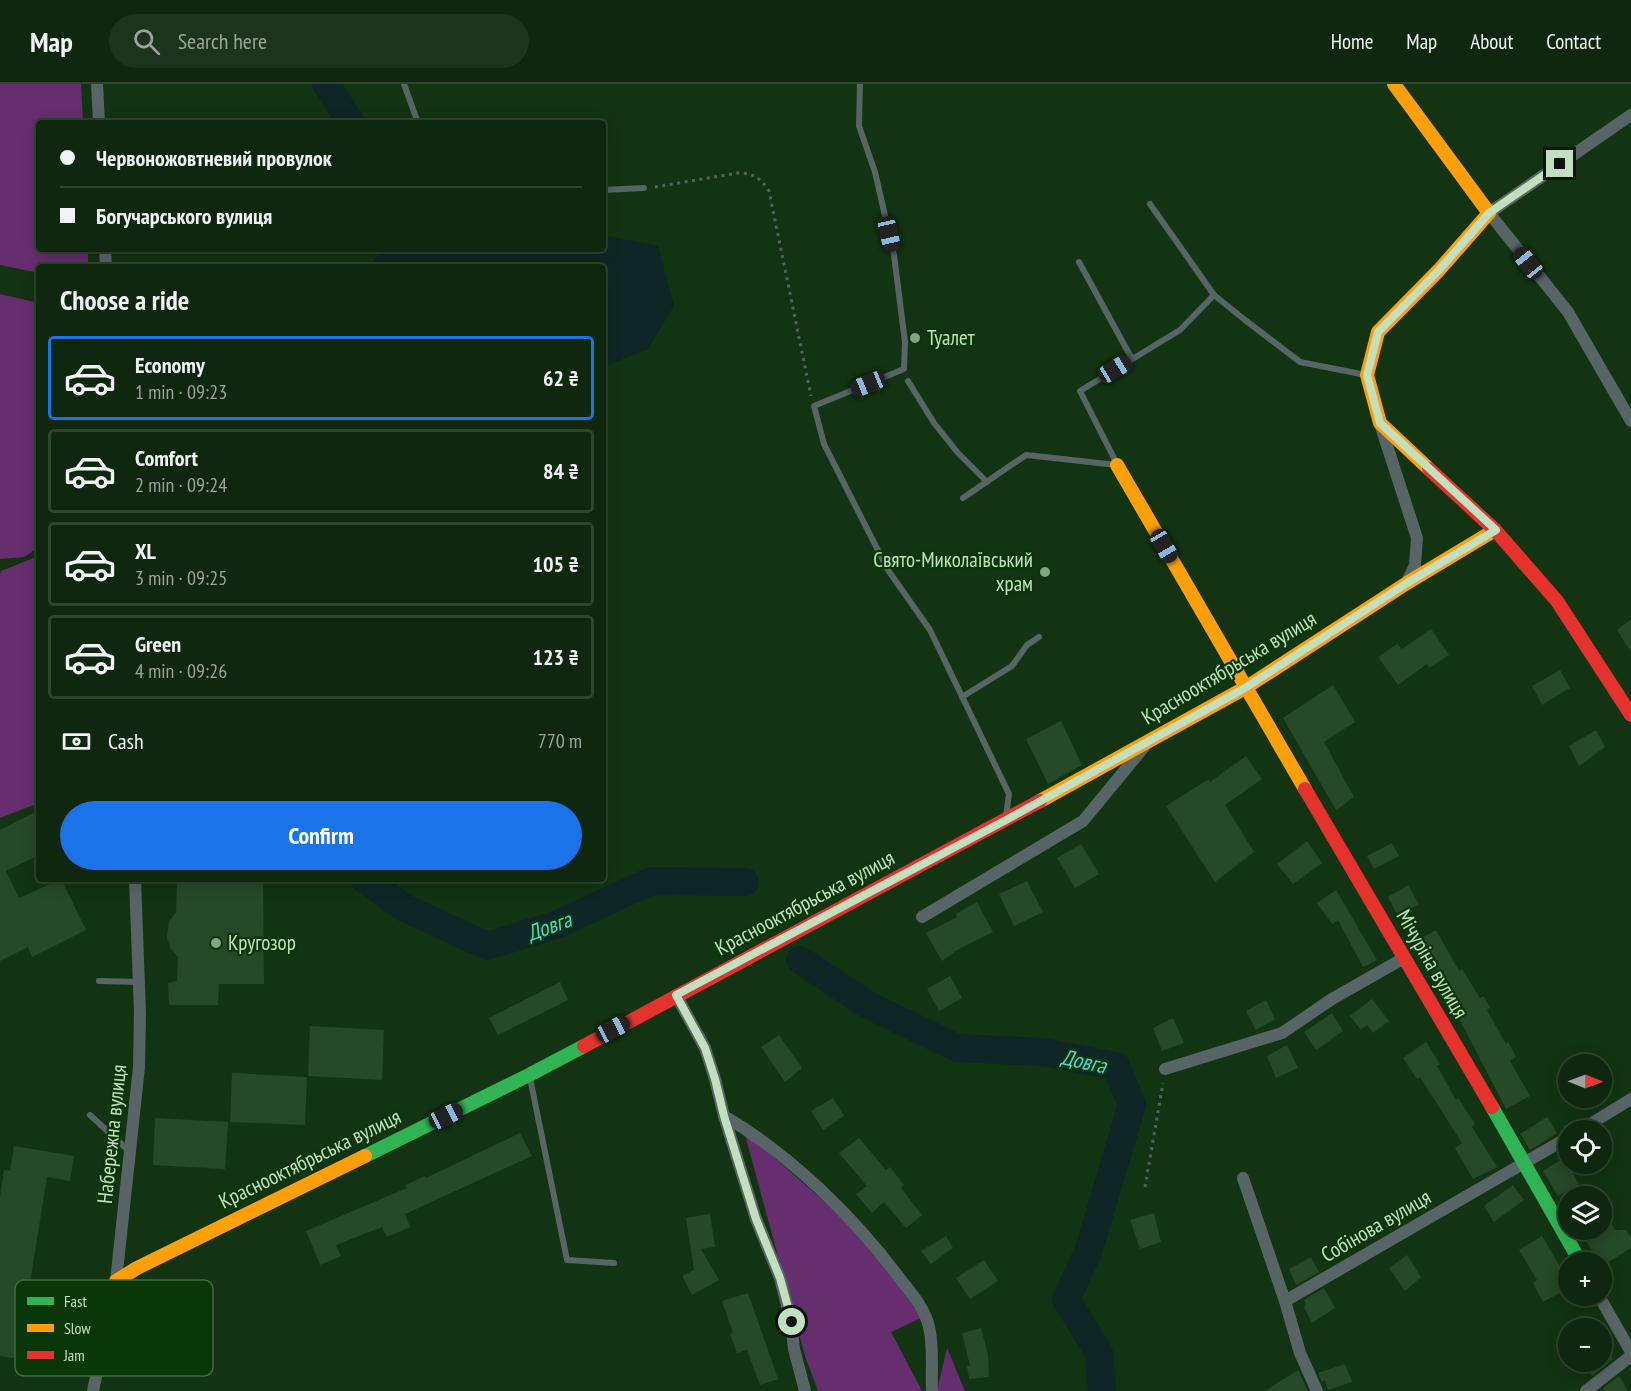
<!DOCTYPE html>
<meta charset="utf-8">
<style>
body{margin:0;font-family:"PT Sans Narrow",sans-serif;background:#1c331c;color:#f1f3f6;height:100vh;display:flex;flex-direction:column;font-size:22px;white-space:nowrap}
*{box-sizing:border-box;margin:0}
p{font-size:20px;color:#9ba59e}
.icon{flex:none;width:33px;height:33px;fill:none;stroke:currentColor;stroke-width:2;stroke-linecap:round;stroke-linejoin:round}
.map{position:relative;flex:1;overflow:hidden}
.panel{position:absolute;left:36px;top:180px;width:570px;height:618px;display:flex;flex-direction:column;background:#0e270e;border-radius:6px;box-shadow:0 3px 15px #0003,0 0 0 2px #2e442e}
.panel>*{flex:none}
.top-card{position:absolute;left:36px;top:36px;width:570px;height:132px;border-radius:6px;box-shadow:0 3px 15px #0003,0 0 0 2px #2e442e;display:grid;align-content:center;height:132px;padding:0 24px;background:#0e270e}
.needle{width:39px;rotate:91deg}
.controls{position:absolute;left:1558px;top:970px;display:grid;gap:12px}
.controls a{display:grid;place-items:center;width:54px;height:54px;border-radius:50%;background:#0e270e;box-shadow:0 3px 15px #0003,0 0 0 2px #2e442e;font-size:30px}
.end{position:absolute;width:27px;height:27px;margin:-14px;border:8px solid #c2e0bf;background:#111;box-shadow:0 0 0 3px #111}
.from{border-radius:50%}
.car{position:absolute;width:18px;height:36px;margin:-18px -9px;border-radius:8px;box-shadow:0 0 4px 2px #0007;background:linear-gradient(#222 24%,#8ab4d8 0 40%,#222 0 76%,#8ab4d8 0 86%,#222 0)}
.top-card b{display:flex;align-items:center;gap:21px;height:57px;font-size:22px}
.top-card b+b{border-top:2px solid #2e442e}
.top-card i{width:15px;height:15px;background:#f1f3f6}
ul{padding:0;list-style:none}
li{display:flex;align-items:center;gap:18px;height:84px;margin:0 12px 9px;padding:0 12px;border:3px solid #2e442e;border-radius:6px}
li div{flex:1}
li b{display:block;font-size:22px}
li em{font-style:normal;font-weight:800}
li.current{border-color:#1a73e8}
li>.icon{width:54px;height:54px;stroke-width:1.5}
h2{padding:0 24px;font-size:27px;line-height:72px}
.pay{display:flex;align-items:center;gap:15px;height:66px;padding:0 24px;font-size:22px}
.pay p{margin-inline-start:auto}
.primary-button{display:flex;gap:12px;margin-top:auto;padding:12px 24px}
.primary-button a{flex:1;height:69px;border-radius:36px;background:#1a73e8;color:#fff;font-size:24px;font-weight:800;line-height:69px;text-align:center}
header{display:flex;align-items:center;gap:36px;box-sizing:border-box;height:84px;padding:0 30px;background:#0e270e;border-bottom:2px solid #2e442e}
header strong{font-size:28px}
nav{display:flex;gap:33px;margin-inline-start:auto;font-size:21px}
.search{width:420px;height:54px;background:#1c331c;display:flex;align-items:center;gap:15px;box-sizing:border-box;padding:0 21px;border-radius:33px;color:#9ba59e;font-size:22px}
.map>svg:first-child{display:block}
</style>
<header>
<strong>Map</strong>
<div class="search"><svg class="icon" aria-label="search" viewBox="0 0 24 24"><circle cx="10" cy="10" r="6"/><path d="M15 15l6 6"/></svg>Search here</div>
<nav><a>Home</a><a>Map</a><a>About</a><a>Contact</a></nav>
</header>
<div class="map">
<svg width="1631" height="1307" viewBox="0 0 1631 1307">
<rect width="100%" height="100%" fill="#123412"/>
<g fill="#672e6f">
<polygon points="0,0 81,0 83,39 39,39 39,165 88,165 88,183 39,183 39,189 0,181"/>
<polygon points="0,210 39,219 39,463 24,473 0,475"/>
<polygon points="39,472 39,719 0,734 0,490 1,487"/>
<polygon points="744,1047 836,1128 881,1176 921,1234 891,1248 922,1307 818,1307 805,1272"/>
<polygon points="947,1264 965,1307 937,1307"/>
</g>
<polygon fill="#0e2726" points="603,151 658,162 674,222 648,265 603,283 603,183 420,183 425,176 454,165 603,165"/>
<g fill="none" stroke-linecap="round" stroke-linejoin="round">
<g stroke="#0e2726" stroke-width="28">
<polyline points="326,0 351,39"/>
<polyline points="425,176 426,165"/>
<polyline points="386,183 405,165"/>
<polyline points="364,795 405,824 487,862 558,840 651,797 745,798"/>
<polyline points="800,876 868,921 957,964 1042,968 1116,982 1132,1021 1088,1168 1066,1215 1099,1269 1102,1307"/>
</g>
</g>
<g fill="#264927">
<polygon points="1631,535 1631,568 1617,546"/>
<polygon points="1431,545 1449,571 1429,584 1427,580 1398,601 1378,573 1397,560 1402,565"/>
<polygon points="1560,586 1570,604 1542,621 1532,602"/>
<polygon points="1333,601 1355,638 1324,658 1354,713 1336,726 1283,634"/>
<polygon points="1061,637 1082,681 1048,700 1026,655"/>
<polygon points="1596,646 1605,663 1579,682 1569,662"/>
<polygon points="1246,672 1262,695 1225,721 1254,768 1215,798 1166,722 1209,695 1210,698"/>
<polygon points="39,726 39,771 6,787 19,814 61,795 86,846 32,873 28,863 0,877 0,746"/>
<polygon points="1307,757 1322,779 1293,800 1277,780"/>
<polygon points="1392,759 1399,772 1374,785 1367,772"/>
<polygon points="1081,760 1099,790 1075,804 1057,774"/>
<polygon points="263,797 264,900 219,900 218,921 169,921 168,899 177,897 178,873 170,864 167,853 169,838 176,828 177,798"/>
<polygon points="1027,797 1043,828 1014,842 999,810"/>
<polygon points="1408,801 1419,820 1398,832 1388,813"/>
<polygon points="1336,806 1377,876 1363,883 1338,836 1332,840 1317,819"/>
<polygon points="977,818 993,848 957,866 942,877 926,849 957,833 956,830"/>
<polygon points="1436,846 1459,887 1462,885 1480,914 1484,912 1490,924 1487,926 1506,960 1508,958 1516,973 1510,977 1530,1012 1506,1025 1450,917 1413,859"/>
<polygon points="950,892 962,914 939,927 927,905"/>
<polygon points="560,898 568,916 498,951 489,934"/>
<polygon points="1372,915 1389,937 1373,949 1367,941 1361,946 1350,932"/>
<polygon points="1266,916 1275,935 1256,946 1246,927"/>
<polygon points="1332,929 1343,947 1316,966 1304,948"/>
<polygon points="1173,934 1184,959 1162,967 1153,944"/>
<polygon points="310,942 384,946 382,996 308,992"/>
<polygon points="779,951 802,984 785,998 761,963"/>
<polygon points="1426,958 1440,980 1437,982 1456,1016 1458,1014 1475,1040 1472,1043 1497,1083 1473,1095 1455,1064 1462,1059 1420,993 1417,995 1403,974"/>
<polygon points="1287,961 1298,984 1276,994 1267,972"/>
<polygon points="232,989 307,993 305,1041 230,1038"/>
<polygon points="833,1014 844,1032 823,1046 811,1027"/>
<polygon points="1547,1033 1557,1049 1530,1066 1520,1050"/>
<polygon points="155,1034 228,1038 225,1085 153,1081"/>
<polygon points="520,1049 532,1072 405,1130 410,1143 387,1153 382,1143 336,1161 341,1172 320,1181 306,1147 407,1104 405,1101 425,1092 426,1094"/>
<polygon points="859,1054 886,1086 890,1083 904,1101 901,1104 922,1131 906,1144 884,1118 872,1129 856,1110 867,1102 839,1069"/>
<polygon points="14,1062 74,1072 70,1097 47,1093 23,1242 43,1246 38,1278 0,1272 0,1113 4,1086 10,1087"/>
<polygon points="1564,1074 1579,1100 1558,1112 1543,1087"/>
<polygon points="1513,1101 1524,1116 1494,1138 1484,1122"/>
<polygon points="1602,1123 1615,1146 1626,1146 1631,1154 1631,1164 1602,1182 1579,1146 1602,1146"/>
<polygon points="1154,1129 1161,1158 1140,1165 1130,1136"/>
<polygon points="710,1130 715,1163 701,1165 719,1196 692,1211 682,1192 694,1186 686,1134"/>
<polygon points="946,1152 953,1164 931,1180 921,1167"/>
<polygon points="1542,1152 1569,1198 1569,1204 1543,1218 1533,1199 1537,1196 1519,1166"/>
<polygon points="1407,1171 1421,1193 1405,1207 1389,1184"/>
<polygon points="1311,1173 1319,1188 1296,1201 1289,1185"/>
<polygon points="984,1176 998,1197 970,1215 956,1194"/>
<polygon points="1324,1204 1335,1224 1312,1239 1304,1223 1306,1221 1304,1216"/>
<polygon points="748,1209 778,1295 760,1301 747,1266 737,1269 730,1250 733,1249 722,1217"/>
<polygon points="981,1244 988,1271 989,1293 969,1295 967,1282 970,1282 962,1249"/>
<polygon points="1610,1269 1613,1275 1592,1292 1587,1284 1596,1278 1602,1278 1602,1274"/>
<polygon points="1345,1280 1352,1298 1328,1306 1325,1296 1322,1298 1318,1289"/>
<polygon points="1298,1286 1308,1307 1265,1307"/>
<polygon points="1619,1292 1628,1307 1605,1307 1603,1304"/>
</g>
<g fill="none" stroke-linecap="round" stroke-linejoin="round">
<g stroke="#53625e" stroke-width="3" stroke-dasharray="3 4.5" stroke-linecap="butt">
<path d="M655,103L738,89C754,89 760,94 769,107L811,312"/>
<polyline points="1145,1103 1163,999"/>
</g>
<g stroke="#576566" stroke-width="6">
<polyline points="404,0 418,39"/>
<polyline points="860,0 859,42 875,88 894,171 905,258 904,285 814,322 824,360 888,486 930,546 1009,710 1006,732"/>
<polyline points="603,106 644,104"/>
<polyline points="1150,120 1214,211 1245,236 1300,278 1366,291"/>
<polyline points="1079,178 1132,275"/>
<polyline points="908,297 934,339 958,369 987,398"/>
<polyline points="1117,380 1080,307 1180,246 1214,211"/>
<polyline points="963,414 1026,371 1117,381"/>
<polyline points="962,613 1012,582 1027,561 1039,553"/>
<polyline points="99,897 139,898"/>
<polyline points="530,994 567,1176 614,1179"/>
<polyline points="90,1031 129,1067"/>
</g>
<g stroke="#576566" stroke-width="12">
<polyline points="97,0 99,39"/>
<polyline points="1631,31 1489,129 1568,228 1631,337"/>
<polyline points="105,165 106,183"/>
<polyline points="1381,343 1417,454 1415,481 1407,498"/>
<polyline points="922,833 1083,737 1144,663"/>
<polyline points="676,911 705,964 715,995 724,1032 756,1135 780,1194 791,1238 794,1265 805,1307"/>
<polyline points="1165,985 1282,949 1332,915 1404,874"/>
<path d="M724,1032C791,1071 855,1134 901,1196C912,1210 925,1225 929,1243C934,1263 931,1287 932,1307"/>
<polyline points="1579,1047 1631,1015"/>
<polyline points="1243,1094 1285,1217"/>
<polyline points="1599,1212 1631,1268"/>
<polyline points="93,1307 116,1197 139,983 140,929 135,795"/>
<polyline points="1317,1307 1300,1269 1285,1217 1569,1053"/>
<polyline points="1586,1307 1631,1272"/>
</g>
<g stroke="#30b455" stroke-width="14">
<polyline points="1492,1023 1581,1179"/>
<polyline points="365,1072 529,991 584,962"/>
</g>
<g stroke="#ff9f0a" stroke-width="14">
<polyline points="1394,0 1489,129 1439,186 1378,248 1367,291 1380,339 1429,385"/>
<polyline points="1117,381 1305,705"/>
<polyline points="1040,717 1245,604 1407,499 1495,446"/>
<polyline points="116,1197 137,1184 365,1072"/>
</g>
<g stroke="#e5322d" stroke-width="14">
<polyline points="1429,385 1495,446 1557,517 1631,631"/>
<polyline points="1305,705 1492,1023"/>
<polyline points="584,962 1040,717"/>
</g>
</g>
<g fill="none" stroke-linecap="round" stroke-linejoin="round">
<polyline stroke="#c2e0bf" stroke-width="8" points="792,1238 780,1194 756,1135 724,1032 715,995 705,964 676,911 1006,736 1245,604 1407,499 1496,446 1380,339 1367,291 1378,248 1439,186 1489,129 1560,80"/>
</g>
<g fill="#84a482" stroke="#093708" stroke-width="2">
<circle cx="915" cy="254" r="6"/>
<circle cx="1045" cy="488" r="6"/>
<circle cx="216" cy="859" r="6"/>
</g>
<g text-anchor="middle" stroke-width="4.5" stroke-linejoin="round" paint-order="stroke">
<g font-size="21" fill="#c2e0bf" stroke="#093708" text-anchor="start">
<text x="927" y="261">Туалет</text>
<text x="1033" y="483" text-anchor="end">Свято-Миколаївський<tspan x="1033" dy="24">храм</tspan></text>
<text x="228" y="866">Кругозор</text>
</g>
<g font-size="21" fill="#c2e0bf" stroke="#093708">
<text transform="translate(1229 584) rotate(-31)" y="7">Краснооктябрьська вулиця</text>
<text transform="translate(805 819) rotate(-28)" y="7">Краснооктябрьська вулиця</text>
<text transform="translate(1432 880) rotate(60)" y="7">Мічуріна вулиця</text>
<text transform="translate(112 1050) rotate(-84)" y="7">Набережна вулиця</text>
<text transform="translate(310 1075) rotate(-26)" y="7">Краснооктябрьська вулиця</text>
<text transform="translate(1376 1142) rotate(-30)" y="7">Собінова вулиця</text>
</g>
<g font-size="22" font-style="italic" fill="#57d3dd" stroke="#093708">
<text transform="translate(549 842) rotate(-20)" y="8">Довга</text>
<text transform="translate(1084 977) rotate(12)" y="8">Довга</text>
</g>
</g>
<rect x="15" y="1196" width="198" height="96" rx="9" fill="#093708" stroke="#406a3f" stroke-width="1.5"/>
<rect x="27" y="1213" width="27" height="8" fill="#30b455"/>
<rect x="27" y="1240" width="27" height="8" fill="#ff9f0a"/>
<rect x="27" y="1267" width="27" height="8" fill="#e5322d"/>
<g font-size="16" fill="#c2e0bf">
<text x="64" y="1223">Fast</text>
<text x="64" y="1250">Slow</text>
<text x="64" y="1277">Jam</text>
</g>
</svg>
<div class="controls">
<a><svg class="needle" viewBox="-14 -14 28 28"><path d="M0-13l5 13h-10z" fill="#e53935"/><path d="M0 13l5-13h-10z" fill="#9ba59e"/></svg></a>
<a><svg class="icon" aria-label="locate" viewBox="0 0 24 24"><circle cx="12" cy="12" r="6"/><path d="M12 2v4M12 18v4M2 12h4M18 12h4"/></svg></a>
<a><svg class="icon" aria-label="layers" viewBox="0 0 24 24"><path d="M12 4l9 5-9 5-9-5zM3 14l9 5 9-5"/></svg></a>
<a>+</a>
<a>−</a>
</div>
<i class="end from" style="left:792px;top:1238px"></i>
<i class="end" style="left:1560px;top:80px"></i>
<i class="car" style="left:889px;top:150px;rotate:167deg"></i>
<i class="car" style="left:1528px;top:179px;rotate:321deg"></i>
<i class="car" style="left:1115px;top:285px;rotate:59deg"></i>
<i class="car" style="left:868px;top:300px;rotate:248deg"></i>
<i class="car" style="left:1164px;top:462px;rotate:150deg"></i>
<i class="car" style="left:613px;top:945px;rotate:62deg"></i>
<i class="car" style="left:446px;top:1032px;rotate:64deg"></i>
<div class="top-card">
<b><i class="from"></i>Червоножовтневий провулок</b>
<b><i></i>Богучарського вулиця</b>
</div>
<section class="panel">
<h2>Choose a ride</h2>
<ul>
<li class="current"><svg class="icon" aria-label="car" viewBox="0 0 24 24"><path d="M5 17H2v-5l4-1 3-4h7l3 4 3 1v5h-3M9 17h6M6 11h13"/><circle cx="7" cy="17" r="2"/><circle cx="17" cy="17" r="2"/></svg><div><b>Economy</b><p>1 min · 09:23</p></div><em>62 ₴</em></li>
<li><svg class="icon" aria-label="car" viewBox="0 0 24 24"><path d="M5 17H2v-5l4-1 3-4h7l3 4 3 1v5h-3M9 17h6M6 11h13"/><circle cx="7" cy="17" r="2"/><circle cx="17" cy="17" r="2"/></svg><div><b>Comfort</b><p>2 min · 09:24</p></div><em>84 ₴</em></li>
<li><svg class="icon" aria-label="car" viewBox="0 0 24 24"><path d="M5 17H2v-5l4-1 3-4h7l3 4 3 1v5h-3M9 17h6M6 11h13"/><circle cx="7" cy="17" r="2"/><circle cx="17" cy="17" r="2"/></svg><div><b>XL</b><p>3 min · 09:25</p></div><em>105 ₴</em></li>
<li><svg class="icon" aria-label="car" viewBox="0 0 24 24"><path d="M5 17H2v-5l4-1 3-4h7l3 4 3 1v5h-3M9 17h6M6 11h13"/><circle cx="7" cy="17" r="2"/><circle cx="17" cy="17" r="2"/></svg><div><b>Green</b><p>4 min · 09:26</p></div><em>123 ₴</em></li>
</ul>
<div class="pay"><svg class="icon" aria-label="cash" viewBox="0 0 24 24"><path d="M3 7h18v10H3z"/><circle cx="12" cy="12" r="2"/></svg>Cash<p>770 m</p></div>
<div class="primary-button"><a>Confirm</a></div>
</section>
</div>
